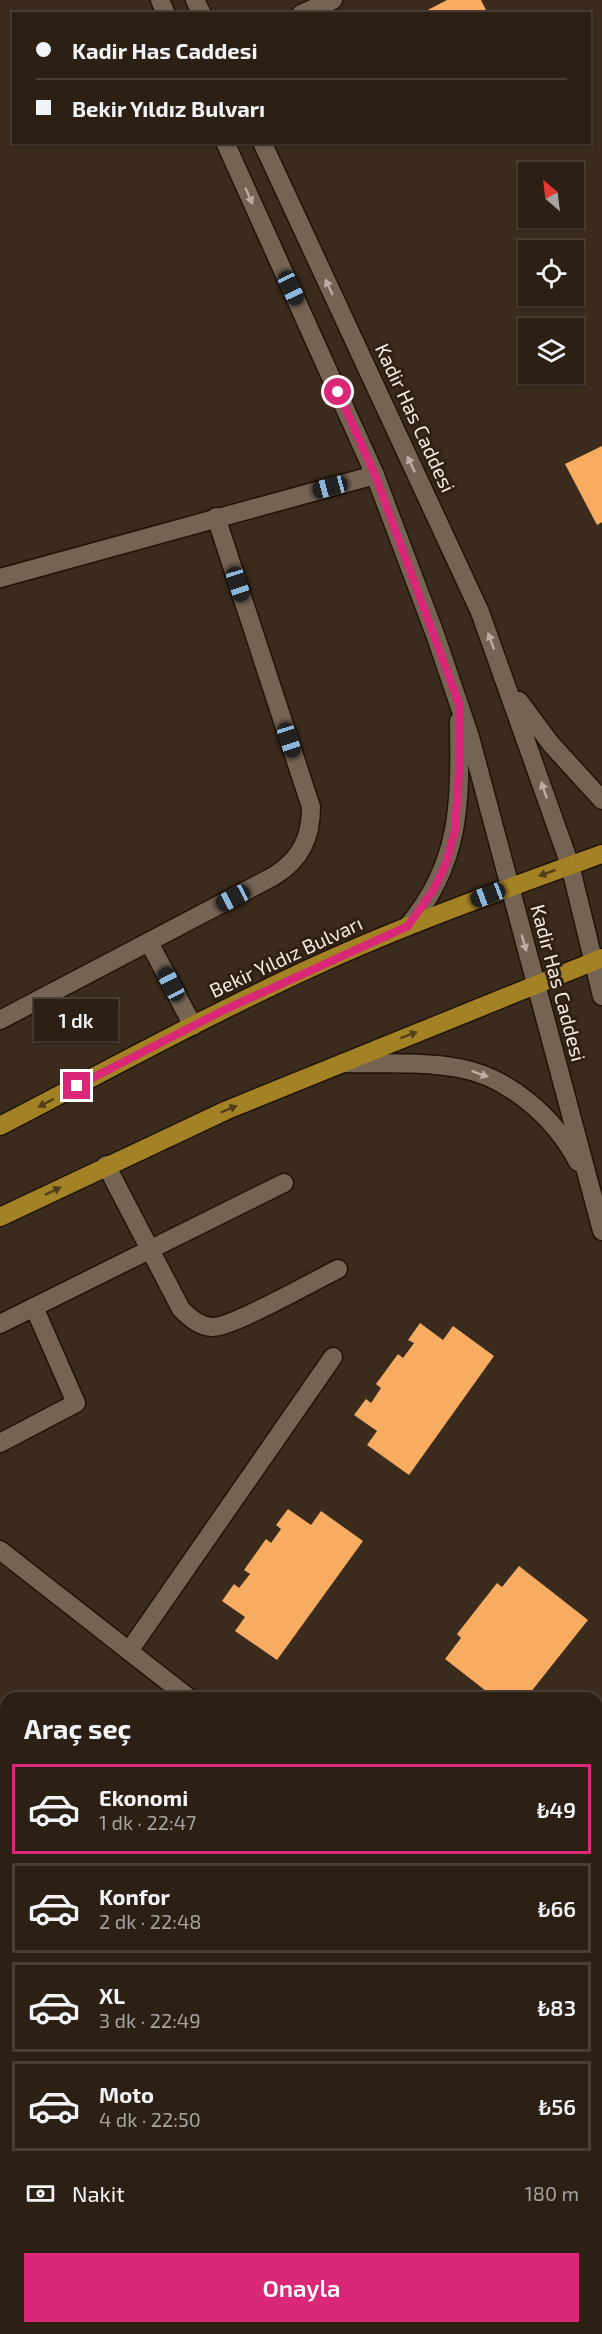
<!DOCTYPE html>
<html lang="tr">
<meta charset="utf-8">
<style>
body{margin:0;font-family:"Exo 2",sans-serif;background:#34281e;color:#f1f3f6;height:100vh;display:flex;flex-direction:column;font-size:22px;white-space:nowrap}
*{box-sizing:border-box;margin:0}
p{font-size:20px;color:#a6a3a0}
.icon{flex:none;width:33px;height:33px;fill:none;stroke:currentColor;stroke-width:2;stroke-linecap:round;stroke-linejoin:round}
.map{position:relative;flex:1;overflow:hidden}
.sheet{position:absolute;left:0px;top:1692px;width:603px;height:642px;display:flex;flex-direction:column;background:#2c2015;border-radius:18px 18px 0 0;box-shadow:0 2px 4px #0004,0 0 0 2px #483e34}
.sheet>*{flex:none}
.hud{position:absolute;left:12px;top:12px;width:579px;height:132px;border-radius:0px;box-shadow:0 2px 4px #0004,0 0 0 2px #483e34;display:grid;align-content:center;height:132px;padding:0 24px;background:#2c2015}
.needle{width:39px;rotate:332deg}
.tools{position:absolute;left:518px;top:162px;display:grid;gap:12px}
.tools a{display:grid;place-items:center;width:66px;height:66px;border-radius:0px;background:#2c2015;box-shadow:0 2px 4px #0004,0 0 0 2px #483e34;font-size:30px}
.end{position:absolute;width:27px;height:27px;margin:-14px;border:8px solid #db2777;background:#fff;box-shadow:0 0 0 3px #fff}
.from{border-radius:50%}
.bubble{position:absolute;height:42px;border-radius:0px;background:#2c2015;box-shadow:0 2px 4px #0004,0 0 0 2px #483e34;font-size:20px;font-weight:600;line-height:42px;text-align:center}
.car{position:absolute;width:18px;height:36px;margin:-18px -9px;border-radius:8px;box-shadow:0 0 4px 2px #0007;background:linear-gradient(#222 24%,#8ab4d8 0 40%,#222 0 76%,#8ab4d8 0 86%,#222 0)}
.hud b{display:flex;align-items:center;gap:21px;height:57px;font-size:22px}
.hud b+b{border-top:2px solid #483e34}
.hud i{width:15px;height:15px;background:#f1f3f6}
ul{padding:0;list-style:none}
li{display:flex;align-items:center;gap:18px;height:90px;margin:0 12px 9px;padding:0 12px;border:3px solid #483e34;border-radius:0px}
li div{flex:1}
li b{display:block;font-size:22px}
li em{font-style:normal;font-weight:600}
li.current{border-color:#db2777}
li>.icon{width:54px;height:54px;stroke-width:1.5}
h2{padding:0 24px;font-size:27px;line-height:72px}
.pay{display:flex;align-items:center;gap:15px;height:66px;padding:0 24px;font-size:22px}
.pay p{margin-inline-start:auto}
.primary-button{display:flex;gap:12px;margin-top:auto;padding:12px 24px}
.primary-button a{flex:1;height:69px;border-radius:0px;background:#db2777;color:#fff;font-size:24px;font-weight:600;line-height:69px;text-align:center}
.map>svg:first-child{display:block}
</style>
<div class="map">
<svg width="602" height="2334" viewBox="0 0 602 2334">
<rect width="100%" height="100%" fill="#3a2b1c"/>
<g fill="#f7ac62">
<polygon points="447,0 481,0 488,14 420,14"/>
<polygon points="602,446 602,522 597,525 565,464"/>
<polygon points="420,1323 443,1340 453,1326 494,1356 409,1475 367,1445 377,1431 354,1415 366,1399 371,1403 381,1388 376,1384 398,1354 403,1358 414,1343 408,1340"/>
<polygon points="288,1509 311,1525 321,1511 363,1541 277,1660 235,1631 245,1617 222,1601 234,1584 239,1588 250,1574 244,1570 266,1539 271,1543 281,1529 276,1525"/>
<polygon points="519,1566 588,1620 526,1698 495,1698 445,1659 461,1638 457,1634 497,1583 502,1587"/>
</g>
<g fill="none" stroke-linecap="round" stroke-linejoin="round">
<defs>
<g id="minor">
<polyline points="301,14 333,0"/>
<polyline points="0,578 375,475"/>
<polyline points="149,942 193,1026"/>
<path d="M0,1020L274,876C301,859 311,838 311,807L216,517"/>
<path d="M106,1165L181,1309C190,1318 199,1326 212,1327C231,1328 316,1280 338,1269"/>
<polyline points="0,1324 284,1183"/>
<polyline points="0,1443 76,1403 34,1307"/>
<polyline points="0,1550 189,1698"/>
<polyline points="129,1651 333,1357"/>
<polyline points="597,1760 602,1754"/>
<polyline points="0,1928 6,1932"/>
<polyline points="515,2328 522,2334"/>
<polyline points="149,2334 154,2328"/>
</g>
<g id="tertiary">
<polyline points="160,0 166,14"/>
<polyline points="195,0 202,14"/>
<polyline points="225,142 375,475 435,634 470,737 602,1231"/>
<polyline points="262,142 480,612 570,865 602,996"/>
<polyline points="519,701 551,744 602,800"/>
<path d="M408,926C462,861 460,801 459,721"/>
<path d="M343,1063C381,1064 421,1061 459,1068C509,1077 555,1118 578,1162"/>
</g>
<g id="primary">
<path d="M0,1126C104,1072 208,1015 315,966C409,923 505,889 602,854"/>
<polyline points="0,1217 227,1110 602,958"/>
</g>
</defs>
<use href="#minor" stroke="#211306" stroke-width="21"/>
<use href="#tertiary" stroke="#211306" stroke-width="21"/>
<use href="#primary" stroke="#211306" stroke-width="21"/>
<use href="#minor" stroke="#756354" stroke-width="18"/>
<use href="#tertiary" stroke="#756354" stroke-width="18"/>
<use href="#primary" stroke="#a28224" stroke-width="18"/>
</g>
<defs><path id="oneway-solid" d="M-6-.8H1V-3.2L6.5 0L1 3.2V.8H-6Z" transform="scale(1.5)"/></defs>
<g fill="#bbada2">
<use href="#oneway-solid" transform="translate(249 196) rotate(66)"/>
<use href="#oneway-solid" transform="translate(329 287) rotate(-115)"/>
<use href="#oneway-solid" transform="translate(411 464) rotate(-115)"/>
<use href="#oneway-solid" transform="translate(491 641) rotate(-110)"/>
<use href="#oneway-solid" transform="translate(544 790) rotate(-109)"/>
<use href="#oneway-solid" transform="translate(524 943) rotate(74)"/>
<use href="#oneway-solid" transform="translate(480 1074) rotate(20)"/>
</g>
<g fill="#523e18">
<use href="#oneway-solid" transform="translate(547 873) rotate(160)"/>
<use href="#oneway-solid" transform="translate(409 1035) rotate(-21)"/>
<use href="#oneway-solid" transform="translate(46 1103) rotate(152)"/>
<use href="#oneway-solid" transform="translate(229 1109) rotate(-23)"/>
<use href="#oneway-solid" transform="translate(53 1191) rotate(-26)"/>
</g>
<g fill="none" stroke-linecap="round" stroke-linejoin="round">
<polyline stroke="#db2777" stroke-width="8" points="77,1086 224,1010 408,926 434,889 446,864 455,830 459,773 459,704 375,475 338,392"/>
</g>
<g text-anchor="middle" stroke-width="6" stroke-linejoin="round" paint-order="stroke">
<g font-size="20" fill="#f5eae1" stroke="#302113">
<text transform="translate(415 418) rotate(65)" y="7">Kadir Has Caddesi</text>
<text transform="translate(286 957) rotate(-25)" y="7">Bekir Yıldız Bulvarı</text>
<text transform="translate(558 983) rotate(75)" y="7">Kadir Has Caddesi</text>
</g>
</g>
</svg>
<div class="tools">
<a><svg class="needle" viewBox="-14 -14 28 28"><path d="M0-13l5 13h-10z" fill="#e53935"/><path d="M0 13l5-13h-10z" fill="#a6a3a0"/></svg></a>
<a><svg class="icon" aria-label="locate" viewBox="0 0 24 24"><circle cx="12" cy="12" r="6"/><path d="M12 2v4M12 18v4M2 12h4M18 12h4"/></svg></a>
<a><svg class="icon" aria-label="layers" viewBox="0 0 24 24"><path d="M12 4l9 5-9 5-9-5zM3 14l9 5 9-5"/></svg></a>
</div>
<i class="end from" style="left:338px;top:392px"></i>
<i class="end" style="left:77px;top:1086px"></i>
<div class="bubble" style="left:34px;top:999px;width:84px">1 dk</div>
<i class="car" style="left:291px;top:288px;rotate:155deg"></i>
<i class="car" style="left:330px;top:487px;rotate:255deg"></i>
<i class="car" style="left:238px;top:584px;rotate:162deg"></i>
<i class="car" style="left:289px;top:740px;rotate:162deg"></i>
<i class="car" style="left:488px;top:895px;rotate:249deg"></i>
<i class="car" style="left:233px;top:898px;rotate:242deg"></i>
<i class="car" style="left:171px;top:984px;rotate:332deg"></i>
<div class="hud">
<b><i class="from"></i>Kadir Has Caddesi</b>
<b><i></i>Bekir Yıldız Bulvarı</b>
</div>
<section class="sheet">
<h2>Araç seç</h2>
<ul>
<li class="current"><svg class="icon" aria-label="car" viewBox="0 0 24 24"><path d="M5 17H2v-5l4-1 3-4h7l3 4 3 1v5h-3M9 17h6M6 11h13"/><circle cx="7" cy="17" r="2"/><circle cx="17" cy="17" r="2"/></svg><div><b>Ekonomi</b><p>1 dk · 22:47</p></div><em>₺49</em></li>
<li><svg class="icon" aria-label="car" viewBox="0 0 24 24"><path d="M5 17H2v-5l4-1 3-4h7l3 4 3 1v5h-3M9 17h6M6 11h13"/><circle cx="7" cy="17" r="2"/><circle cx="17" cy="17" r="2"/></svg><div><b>Konfor</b><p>2 dk · 22:48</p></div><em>₺66</em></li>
<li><svg class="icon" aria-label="car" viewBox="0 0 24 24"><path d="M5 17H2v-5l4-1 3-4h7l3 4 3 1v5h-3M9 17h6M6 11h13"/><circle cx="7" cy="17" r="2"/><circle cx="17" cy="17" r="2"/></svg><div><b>XL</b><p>3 dk · 22:49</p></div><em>₺83</em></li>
<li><svg class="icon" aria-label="car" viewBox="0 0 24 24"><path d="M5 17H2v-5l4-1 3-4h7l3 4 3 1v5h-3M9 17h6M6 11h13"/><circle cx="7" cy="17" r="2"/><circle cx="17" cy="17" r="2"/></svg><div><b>Moto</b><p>4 dk · 22:50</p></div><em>₺56</em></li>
</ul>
<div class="pay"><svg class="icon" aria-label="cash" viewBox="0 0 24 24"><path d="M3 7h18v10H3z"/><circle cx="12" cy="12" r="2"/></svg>Nakit<p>180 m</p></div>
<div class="primary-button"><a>Onayla</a></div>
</section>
</div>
